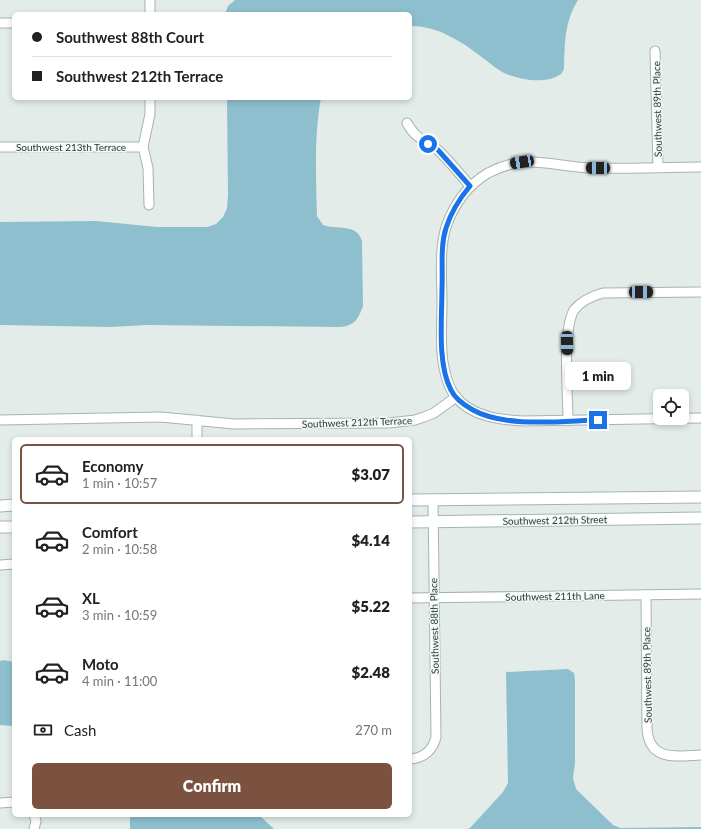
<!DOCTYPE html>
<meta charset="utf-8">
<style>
body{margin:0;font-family:Lato,sans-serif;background:#f6f6f6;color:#202124;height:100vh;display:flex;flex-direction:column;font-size:15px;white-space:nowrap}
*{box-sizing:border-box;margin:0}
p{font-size:13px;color:#757577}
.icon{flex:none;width:22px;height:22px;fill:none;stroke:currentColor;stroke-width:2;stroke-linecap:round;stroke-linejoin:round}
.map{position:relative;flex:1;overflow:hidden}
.details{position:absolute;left:12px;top:437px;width:400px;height:380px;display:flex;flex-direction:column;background:#fff;border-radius:6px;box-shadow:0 2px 6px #0003}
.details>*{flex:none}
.banner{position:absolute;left:12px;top:12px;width:400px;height:88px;border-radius:6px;box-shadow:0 2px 6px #0003;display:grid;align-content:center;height:88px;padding:0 20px;background:#fff}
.buttons{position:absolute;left:653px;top:389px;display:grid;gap:8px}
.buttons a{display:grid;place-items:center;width:36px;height:36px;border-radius:6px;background:#fff;box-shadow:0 2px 6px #0003;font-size:20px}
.end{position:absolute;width:18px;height:18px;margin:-9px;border:5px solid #1a73e8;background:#fff;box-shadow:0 0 0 2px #fff}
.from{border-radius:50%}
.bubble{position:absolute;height:28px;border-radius:6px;background:#fff;box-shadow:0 2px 6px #0003;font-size:13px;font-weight:800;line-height:28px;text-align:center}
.car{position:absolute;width:12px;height:24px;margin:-12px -6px;border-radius:5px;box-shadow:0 0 3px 1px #0007;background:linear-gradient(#222 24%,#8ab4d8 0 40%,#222 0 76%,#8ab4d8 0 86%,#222 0)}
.banner b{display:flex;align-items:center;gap:14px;height:38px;font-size:15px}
.banner b+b{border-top:1px solid #e0e0e0}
.banner i{width:10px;height:10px;background:#202124}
ul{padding:7px 0 0;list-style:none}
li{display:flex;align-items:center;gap:12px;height:60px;margin:0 8px 6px;padding:0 12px;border:2px solid transparent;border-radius:6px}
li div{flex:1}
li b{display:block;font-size:15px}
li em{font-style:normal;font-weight:800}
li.on{border-color:#7b5240}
li>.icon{width:36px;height:36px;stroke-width:1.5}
.pay{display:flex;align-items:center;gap:10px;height:44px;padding:0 20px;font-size:15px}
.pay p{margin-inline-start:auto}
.primary-button{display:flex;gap:8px;margin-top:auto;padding:8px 20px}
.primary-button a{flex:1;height:46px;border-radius:6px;background:#7b5240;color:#fff;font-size:16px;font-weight:800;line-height:46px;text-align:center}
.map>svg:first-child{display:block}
</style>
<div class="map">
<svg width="701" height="829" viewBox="0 0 701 829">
<rect width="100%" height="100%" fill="#e3ece8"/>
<g fill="#8ebfce">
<path d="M235,0H578C564,23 565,43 564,69L561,74C545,85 519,80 502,72C497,69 492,65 487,61C476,53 464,43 451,37C439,30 425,26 410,26V14H225L228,6Z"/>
<path d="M227,98H321C314,134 316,179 317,216L323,225C336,230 357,223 362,241L363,306C358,320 354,326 339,327L147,325L111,327L0,325V222L96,221L157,227H207L216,224L223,217L227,208L228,195Z"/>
<polygon points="4,660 14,662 14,726 0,725 0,661"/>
<polygon points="568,669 574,673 575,680 575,763 573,778 576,789 613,825 621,828 701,827 701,829 467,829 470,828 503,792 508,783 506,672"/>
<polygon points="130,815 259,815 274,829 130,829"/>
</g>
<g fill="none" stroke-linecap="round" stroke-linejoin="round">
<defs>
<g id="minor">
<polyline points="150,14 150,0"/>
<polyline points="0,23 14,23"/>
<polyline points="655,51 658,167"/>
<path d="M407,123C417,141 425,139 439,151C450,162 460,174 470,186"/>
<polyline points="0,147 143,147"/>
<path d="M701,167C665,167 628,169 592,168C552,167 528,152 488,173C468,185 454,204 446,227C439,250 442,278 442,302C442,322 440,343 443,362C445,374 448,387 455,396C471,417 501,420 524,421L701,418"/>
<polyline points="149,205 148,168 143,147 150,114 150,98"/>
<polyline points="0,420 161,417 234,424 389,423 415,420 424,417 434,413 456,397"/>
<polyline points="197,420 197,439"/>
<path d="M568,420C568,395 562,330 574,310C581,301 592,296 603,293L701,292"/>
<polyline points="0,565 14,564"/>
<path d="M646,595L647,728C649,762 676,756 701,755"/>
<polyline points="410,598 701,594"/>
<path d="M410,759C424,758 433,750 436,737L433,500"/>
<polyline points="0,803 14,802"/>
<polyline points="34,815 36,821 34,829"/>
</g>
<g id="tertiary">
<polyline points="410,500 701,497"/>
<polyline points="0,506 14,505"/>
<polyline points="410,522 701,518"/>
<polyline points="0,527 14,527"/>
</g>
</defs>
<use href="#minor" stroke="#a6b4af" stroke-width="11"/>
<use href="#tertiary" stroke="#a6b4af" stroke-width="13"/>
<use href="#minor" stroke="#fff" stroke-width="9"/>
<use href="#tertiary" stroke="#fff" stroke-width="11"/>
</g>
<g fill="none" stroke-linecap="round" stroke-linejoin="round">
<path stroke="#1a73e8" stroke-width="5" d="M428,144L438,150L470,186C460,198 451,212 446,228C440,247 443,268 442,288C442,317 437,364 451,390C455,399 464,405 473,410C505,428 561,421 598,420"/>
</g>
<g text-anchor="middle" stroke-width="3" stroke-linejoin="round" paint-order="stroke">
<g font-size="10" fill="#233c37" stroke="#f3f8f6">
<text transform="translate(657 109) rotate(-91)" y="4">Southwest 89th Place</text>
<text x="71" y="151">Southwest 213th Terrace</text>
<text transform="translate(357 422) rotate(-2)" y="4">Southwest 212th Terrace</text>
<text transform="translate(555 520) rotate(-1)" y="4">Southwest 212th Street</text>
<text transform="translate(555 596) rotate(-1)" y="4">Southwest 211th Lane</text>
<text transform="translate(434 626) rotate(-91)" y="4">Southwest 88th Place</text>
<text transform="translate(647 675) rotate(-91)" y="4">Southwest 89th Place</text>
</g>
</g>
</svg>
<div class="buttons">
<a><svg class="icon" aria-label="locate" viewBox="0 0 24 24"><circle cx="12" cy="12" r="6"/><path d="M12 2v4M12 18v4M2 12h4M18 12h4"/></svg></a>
</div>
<i class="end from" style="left:428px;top:144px"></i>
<i class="end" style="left:598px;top:420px"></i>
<div class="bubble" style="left:565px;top:362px;width:66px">1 min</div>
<i class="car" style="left:522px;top:162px;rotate:261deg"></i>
<i class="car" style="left:598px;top:168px;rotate:271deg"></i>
<i class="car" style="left:641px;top:292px;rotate:90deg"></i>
<i class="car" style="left:567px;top:343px;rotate:179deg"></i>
<div class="banner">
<b><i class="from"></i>Southwest 88th Court</b>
<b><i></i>Southwest 212th Terrace</b>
</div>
<section class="details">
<ul>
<li class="on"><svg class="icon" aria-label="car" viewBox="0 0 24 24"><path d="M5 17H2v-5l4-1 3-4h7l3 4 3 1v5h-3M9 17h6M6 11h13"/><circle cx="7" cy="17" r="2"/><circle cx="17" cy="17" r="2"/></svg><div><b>Economy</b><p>1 min · 10:57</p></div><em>$3.07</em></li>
<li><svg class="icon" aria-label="car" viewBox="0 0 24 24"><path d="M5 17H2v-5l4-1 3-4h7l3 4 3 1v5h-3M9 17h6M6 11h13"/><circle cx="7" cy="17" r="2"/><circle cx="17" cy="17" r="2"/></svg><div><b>Comfort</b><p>2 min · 10:58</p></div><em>$4.14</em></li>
<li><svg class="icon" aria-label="car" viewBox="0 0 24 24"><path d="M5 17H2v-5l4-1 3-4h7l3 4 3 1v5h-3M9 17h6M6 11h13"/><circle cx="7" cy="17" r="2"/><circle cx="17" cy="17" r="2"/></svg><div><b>XL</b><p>3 min · 10:59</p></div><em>$5.22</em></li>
<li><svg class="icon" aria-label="car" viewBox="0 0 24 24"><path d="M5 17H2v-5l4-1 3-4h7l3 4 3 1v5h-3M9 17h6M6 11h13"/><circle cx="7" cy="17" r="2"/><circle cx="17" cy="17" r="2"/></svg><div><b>Moto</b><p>4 min · 11:00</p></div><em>$2.48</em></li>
</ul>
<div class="pay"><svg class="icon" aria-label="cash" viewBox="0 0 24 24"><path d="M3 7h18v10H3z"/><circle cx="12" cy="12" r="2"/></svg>Cash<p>270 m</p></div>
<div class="primary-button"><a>Confirm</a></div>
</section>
</div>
